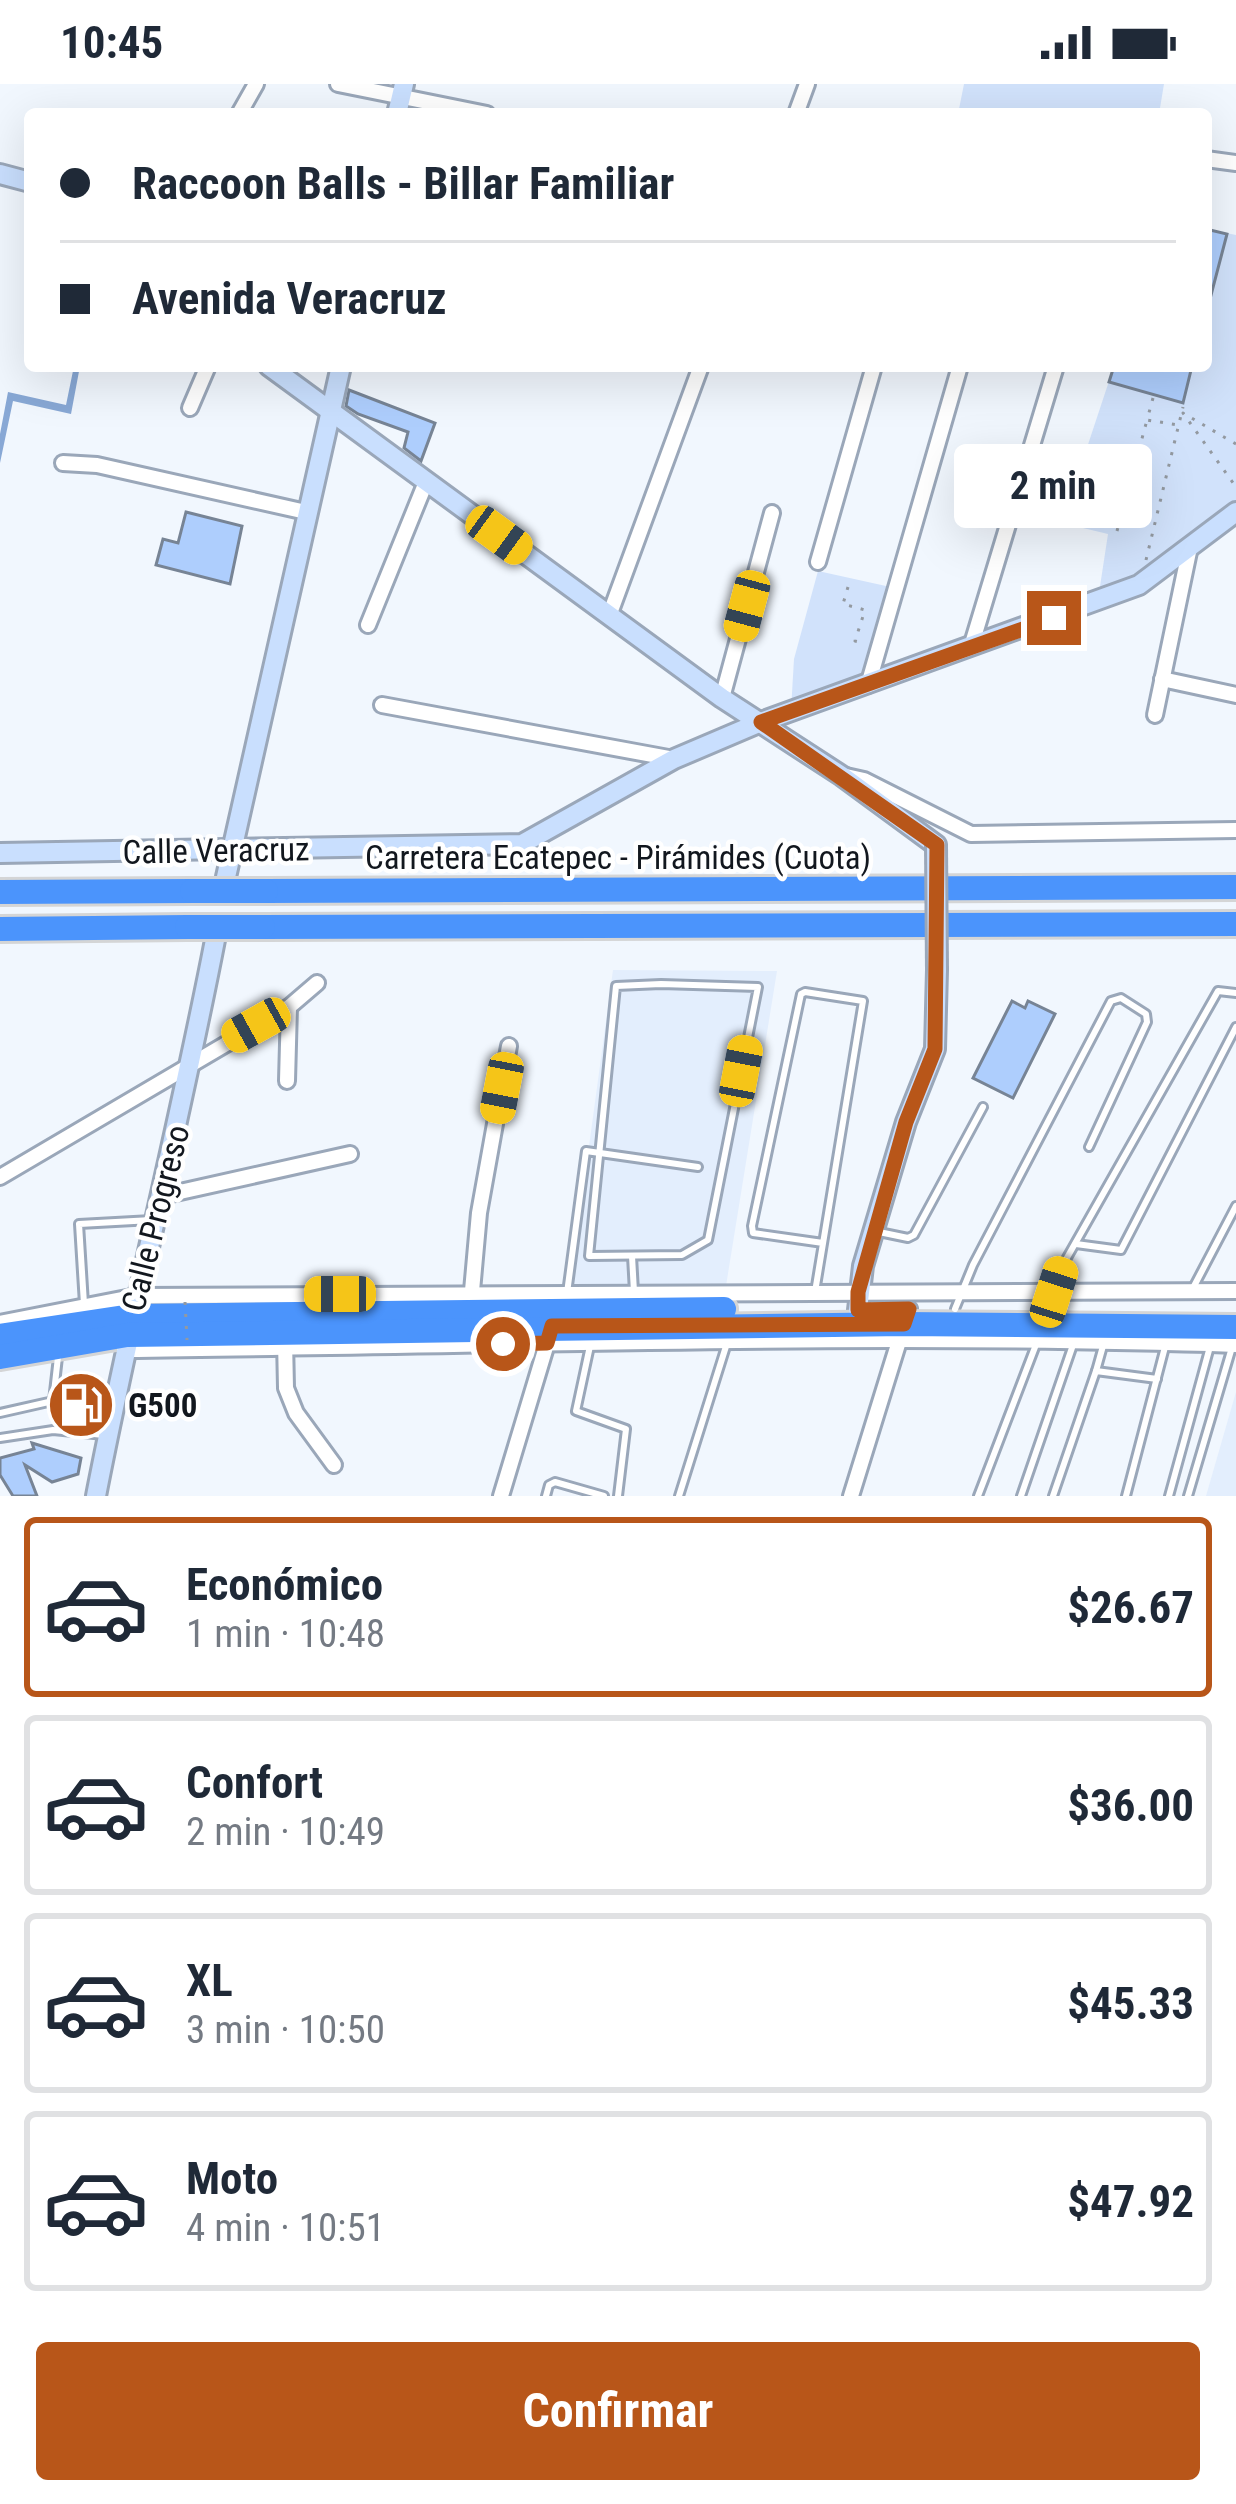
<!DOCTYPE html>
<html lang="es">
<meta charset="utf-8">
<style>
body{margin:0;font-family:"Roboto Condensed",sans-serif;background:#f2f2f3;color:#1f2937;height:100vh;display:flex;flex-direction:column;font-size:45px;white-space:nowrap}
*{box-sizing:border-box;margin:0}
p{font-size:39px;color:#747a83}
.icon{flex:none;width:66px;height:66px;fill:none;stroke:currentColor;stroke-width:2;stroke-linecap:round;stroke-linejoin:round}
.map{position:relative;height:1412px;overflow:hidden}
.drawer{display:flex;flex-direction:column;background:#fff;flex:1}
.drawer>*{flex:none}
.guide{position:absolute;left:24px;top:24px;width:1188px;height:264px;border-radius:12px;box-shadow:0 12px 48px #0002;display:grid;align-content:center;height:264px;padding:0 36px;background:#fff}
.end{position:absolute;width:54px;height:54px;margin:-27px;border:15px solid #b85619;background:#fff;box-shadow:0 0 0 6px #fff}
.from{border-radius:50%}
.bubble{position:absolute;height:84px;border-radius:12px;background:#fff;box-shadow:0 12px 48px #0002;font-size:39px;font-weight:700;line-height:84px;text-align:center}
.car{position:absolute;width:36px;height:72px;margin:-36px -18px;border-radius:15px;box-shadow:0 0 9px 3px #0007;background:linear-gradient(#f5c518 24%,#345 0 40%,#f5c518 0 76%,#345 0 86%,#f5c518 0)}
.guide b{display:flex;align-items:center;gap:42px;height:114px;font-size:45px}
.guide b+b{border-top:3px solid #e0e1e3}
.guide i{width:30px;height:30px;background:#1f2937}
ul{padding:21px 0 0;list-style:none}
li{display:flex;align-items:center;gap:36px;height:180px;margin:0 24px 18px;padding:0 12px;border:6px solid #e0e1e3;border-radius:12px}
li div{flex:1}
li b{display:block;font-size:45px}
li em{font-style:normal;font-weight:700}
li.active{border-color:#b85619}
li>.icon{width:108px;height:108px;stroke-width:1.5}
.button{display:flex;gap:24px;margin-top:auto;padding:24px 36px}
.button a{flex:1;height:138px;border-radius:12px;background:#b85619;color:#fff;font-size:48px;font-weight:700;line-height:138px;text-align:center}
.status{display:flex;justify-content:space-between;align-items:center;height:84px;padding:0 60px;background:#fff;direction:ltr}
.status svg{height:33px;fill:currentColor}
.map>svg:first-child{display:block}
</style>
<div class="status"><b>10:45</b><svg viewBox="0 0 49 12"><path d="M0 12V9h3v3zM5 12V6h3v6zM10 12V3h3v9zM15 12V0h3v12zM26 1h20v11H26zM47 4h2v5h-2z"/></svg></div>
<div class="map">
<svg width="1236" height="1412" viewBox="0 0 1236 1412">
<rect width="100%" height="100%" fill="#f1f7fe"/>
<g fill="#e3eefd">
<polygon points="613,886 777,887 725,1208 569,1209"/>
<polygon points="1236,1308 1236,1412 1206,1412"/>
</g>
<g fill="#d1e2fb">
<polygon points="964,0 1164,0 1159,30 958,30"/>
<polygon points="1206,145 1236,151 1236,425 1097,522 1108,450 1062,439 1114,282 1206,282"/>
<polygon points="818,487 895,504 865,601 791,626 794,575"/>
</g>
<polygon fill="#88a8d5" points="74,282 80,282 71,330 13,317 0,379 0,350 8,308 66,321"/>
<g fill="#aecefd" stroke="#778495" stroke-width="3">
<polygon points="1206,145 1227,150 1210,215 1206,215"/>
<polygon points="1114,282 1192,282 1183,319 1109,298"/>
<polygon points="349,306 435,339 421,377 404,364 408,348 358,330 346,322"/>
<polygon points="186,428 242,442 230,500 156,481 163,455 178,459"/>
<polygon points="1012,917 1025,924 1028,917 1055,930 1013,1014 973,994"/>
<polygon points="32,1359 81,1374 78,1390 52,1398 25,1381 37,1412 13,1412 0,1391 0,1374 34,1365"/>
</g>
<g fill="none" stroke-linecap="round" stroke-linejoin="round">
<defs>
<g id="lane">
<polygon points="661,900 758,903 708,1156 682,1171 589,1172 616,902"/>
<polyline points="879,1148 908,1154 914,1151 983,1023"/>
<polyline points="1076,1160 1121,1166 1236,943"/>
<polyline points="632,1172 634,1208"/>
<polyline points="1193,1204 1236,1122"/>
<polyline points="815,1208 863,917 805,908 801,910 752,1142 753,1149 823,1159"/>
<polyline points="567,1209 586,1067 698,1083"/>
<polyline points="84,1220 79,1140 152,1136"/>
<polyline points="955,1225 973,1181 1111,917 1121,914 1146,930 1147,938 1089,1063"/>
<polyline points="1045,1235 1064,1179 1218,907 1236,909"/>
<polyline points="590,1262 576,1327 626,1345 618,1412"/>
<polyline points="1096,1287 1103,1262"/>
<polyline points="53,1317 58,1273"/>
<polyline points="0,1329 53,1317 108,1321"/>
<polyline points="0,1354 53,1346 104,1351"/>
<polyline points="546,1412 549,1401 555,1398 604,1412"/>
<polyline points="679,1412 728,1256"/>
<polyline points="978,1412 1037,1258"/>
<polyline points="1021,1412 1074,1258"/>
<polyline points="1053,1412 1096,1287 1157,1295"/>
<polyline points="1126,1412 1165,1263"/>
<polyline points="1169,1412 1211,1259"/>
<polyline points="1188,1412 1233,1260"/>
</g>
<g id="street">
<polyline points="338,0 487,30"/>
<polyline points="239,30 256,0"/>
<polyline points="796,30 807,0"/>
<polyline points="1206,75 1236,79"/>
<polyline points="190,324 208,282"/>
<polyline points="63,379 97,381 306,428"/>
<polyline points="818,478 874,282"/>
<polyline points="609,532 701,282"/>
<polyline points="368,541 426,398"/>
<polyline points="971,563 1056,282"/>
<polyline points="1162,595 1236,611"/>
<polyline points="868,601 960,282"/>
<polyline points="722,614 772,429"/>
<polyline points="382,621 674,675"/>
<polyline points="1155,631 1190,463"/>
<polyline points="846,692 864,696 971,750 1236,746"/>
<polyline points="287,997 289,923"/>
<polyline points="0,1093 289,923 317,899"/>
<polyline points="162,1112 350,1070"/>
<polyline points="471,1218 479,1129 509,962"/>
<polyline points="0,1239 137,1212 1236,1207"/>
<polyline points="285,1256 286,1304 296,1329 334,1381"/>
<path d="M124,1266C494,1262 866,1249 1236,1261"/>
<polyline points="501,1412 549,1253"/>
<polyline points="851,1412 909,1225"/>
</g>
<g id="secondary">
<polyline points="397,30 404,0"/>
<polyline points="0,90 30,98"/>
<polyline points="269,282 722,614 842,692 936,761"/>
<polyline points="0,769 522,760 674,675 761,638 1139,501 1236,428"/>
<polyline points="226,793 341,282"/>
<polyline points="858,1226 863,1182 906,1038 935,965 937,886"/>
<path d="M96,1412C132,1226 179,1042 215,856"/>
</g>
<g id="highway">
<polyline points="266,807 1236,803"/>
<polyline points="0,808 192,807"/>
<polyline points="263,843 1236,840"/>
<polyline points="0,845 187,843"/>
<polyline points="0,1252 131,1232 724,1225"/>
<polyline points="0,1273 127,1251 904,1240 1236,1243"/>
</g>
</defs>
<use href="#lane" stroke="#9aa7b9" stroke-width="12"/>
<use href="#street" stroke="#9aa7b9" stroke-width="20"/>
<use href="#secondary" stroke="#9aa7b9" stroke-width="24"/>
<use href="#highway" stroke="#d4d5d6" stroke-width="30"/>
<g stroke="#9399a0" stroke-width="3" stroke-dasharray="3 9" stroke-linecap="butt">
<polyline points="1153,314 1147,336 1178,341"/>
<polyline points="1236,360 1183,329 1236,403"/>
<polyline points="1117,447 1147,336"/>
<polyline points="1146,476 1183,323"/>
<polyline points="848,503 843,520 865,526 855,557 864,559"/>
</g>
<use href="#lane" stroke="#fff" stroke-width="6"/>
<use href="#street" stroke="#fff" stroke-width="14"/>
<use href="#secondary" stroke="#c9dffe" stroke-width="18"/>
<use href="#highway" stroke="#4b94fc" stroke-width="24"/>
<defs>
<polyline id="secondary-bridge" points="936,761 937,886"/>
<g id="highway-bridge">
<polyline points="192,807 266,807"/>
<polyline points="187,843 263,843"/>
</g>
</defs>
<use href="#secondary-bridge" stroke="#9aa7b9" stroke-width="24" stroke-linecap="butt"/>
<use href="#highway-bridge" stroke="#d4d5d6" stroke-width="30" stroke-linecap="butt"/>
<polyline stroke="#9399a0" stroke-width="3" stroke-dasharray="3 9" stroke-linecap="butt" points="185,1218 187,1256"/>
<use href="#secondary-bridge" stroke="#c9dffe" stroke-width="18"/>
<use href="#highway-bridge" stroke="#4b94fc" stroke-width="24"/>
</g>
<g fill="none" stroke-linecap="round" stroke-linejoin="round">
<polyline stroke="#b85619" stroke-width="15" points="503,1260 547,1259 552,1242 904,1240 909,1225 858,1226 858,1208 906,1038 935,965 937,761 761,638 1054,534"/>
</g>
<defs>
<symbol id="fuel-disc" viewBox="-11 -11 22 22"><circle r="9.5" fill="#b85619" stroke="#fff"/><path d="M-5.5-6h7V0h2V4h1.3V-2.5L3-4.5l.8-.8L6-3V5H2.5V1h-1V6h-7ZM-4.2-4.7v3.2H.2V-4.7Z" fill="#fff"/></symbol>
</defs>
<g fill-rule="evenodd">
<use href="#fuel-disc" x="43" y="1283" width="76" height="76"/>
</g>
<g text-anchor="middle" stroke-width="9" stroke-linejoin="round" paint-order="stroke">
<g font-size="33" fill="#12171e" stroke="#fff">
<text transform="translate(216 766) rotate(-1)" y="12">Calle Veracruz</text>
<text x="618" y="785">Carretera Ecatepec - Pirámides (Cuota)</text>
<text transform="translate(155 1134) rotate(-76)" y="12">Calle Progreso</text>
</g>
<g font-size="33" font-weight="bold" fill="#12171e" stroke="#fff" text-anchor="start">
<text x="128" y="1333">G500</text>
</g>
</g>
</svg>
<i class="end from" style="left:503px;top:1260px"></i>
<i class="end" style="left:1054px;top:534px"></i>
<div class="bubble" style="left:954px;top:360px;width:198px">2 min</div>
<i class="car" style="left:499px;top:451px;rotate:126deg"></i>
<i class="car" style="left:747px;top:522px;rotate:195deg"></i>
<i class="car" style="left:256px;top:941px;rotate:241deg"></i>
<i class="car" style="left:741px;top:987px;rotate:11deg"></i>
<i class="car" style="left:502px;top:1004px;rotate:191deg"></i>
<i class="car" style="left:1054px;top:1208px;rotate:18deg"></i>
<i class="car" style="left:340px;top:1210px;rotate:270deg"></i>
<div class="guide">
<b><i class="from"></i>Raccoon Balls - Billar Familiar</b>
<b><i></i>Avenida Veracruz</b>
</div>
</div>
<section class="drawer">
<ul>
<li class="active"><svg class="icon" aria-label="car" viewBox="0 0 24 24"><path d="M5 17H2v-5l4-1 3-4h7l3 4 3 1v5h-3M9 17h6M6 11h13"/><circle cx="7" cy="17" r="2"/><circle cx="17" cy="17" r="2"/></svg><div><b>Económico</b><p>1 min · 10:48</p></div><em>$26.67</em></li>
<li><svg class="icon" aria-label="car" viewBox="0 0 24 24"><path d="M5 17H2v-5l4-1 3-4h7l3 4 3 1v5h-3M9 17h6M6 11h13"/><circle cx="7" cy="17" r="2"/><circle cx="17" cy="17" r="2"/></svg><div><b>Confort</b><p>2 min · 10:49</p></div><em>$36.00</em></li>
<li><svg class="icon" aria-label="car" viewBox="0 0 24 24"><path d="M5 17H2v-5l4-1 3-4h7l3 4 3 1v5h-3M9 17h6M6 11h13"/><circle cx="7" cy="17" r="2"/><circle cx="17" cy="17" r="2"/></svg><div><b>XL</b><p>3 min · 10:50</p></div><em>$45.33</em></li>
<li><svg class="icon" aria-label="car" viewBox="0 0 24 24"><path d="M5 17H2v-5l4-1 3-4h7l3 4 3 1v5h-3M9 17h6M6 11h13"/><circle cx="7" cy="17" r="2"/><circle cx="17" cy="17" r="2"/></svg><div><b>Moto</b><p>4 min · 10:51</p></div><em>$47.92</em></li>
</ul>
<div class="button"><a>Confirmar</a></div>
</section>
